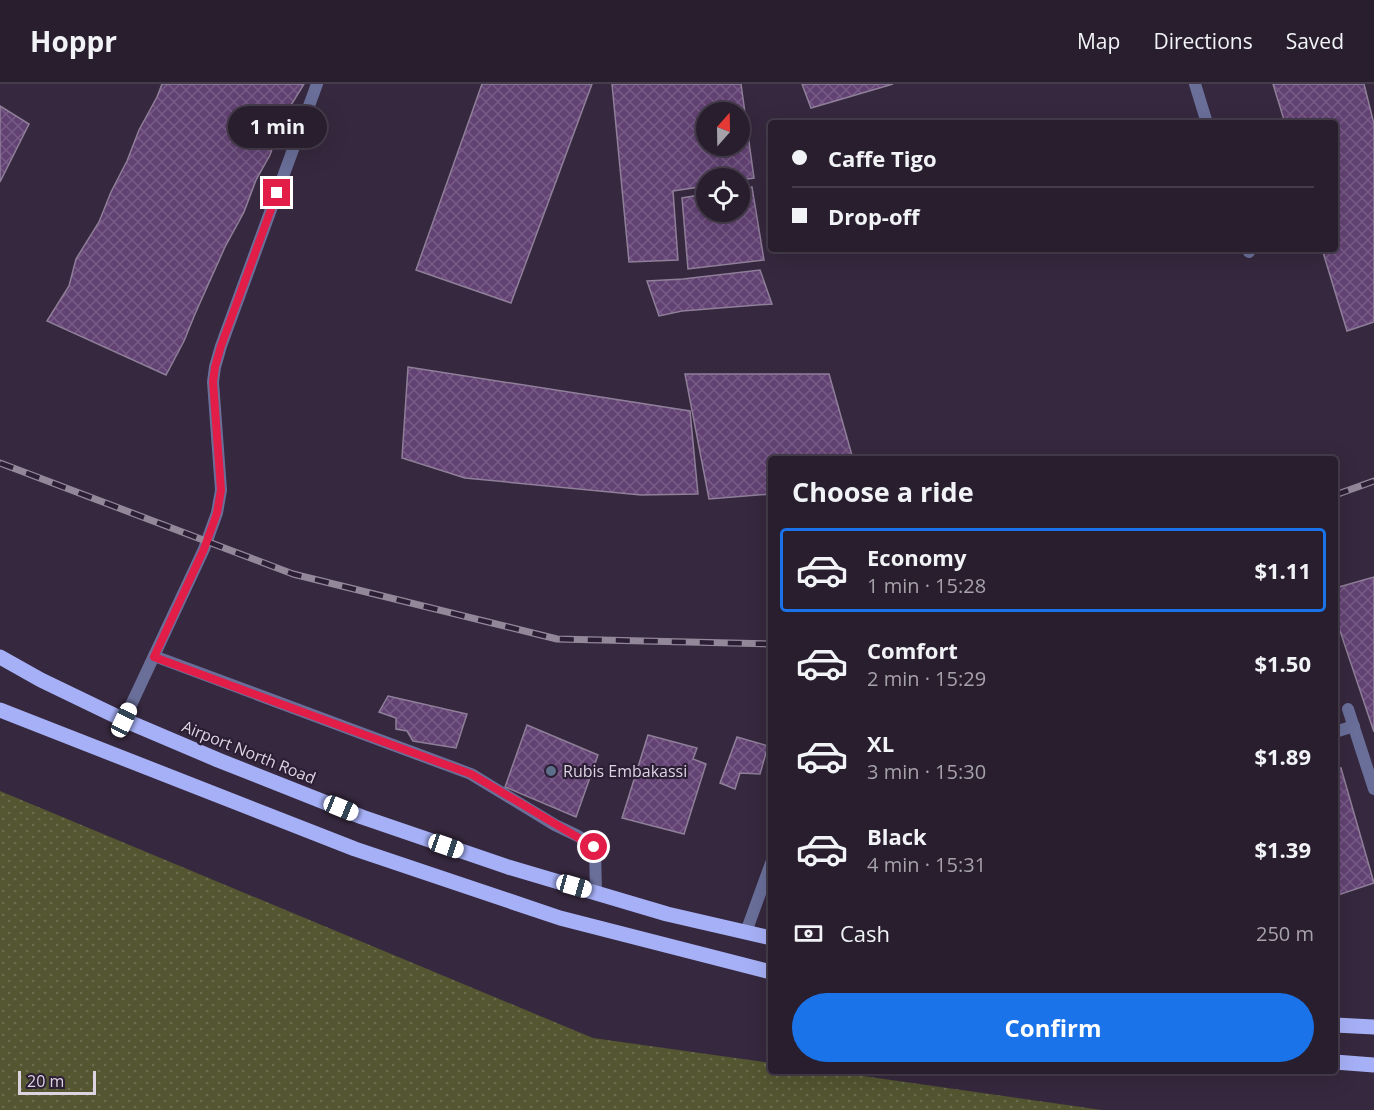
<!DOCTYPE html>
<meta charset="utf-8">
<style>
body{margin:0;font-family:"Open Sans",sans-serif;background:#342b3a;color:#f1f3f6;height:100vh;display:flex;flex-direction:column;font-size:22px;white-space:nowrap}
*{box-sizing:border-box;margin:0}
p{font-size:20px;color:#a5a2aa}
.icon{flex:none;width:33px;height:33px;fill:none;stroke:currentColor;stroke-width:2;stroke-linecap:round;stroke-linejoin:round}
.map{position:relative;flex:1;overflow:hidden}
.drawer{position:absolute;left:768px;top:372px;width:570px;height:618px;display:flex;flex-direction:column;background:#281e2e;border-radius:6px;box-shadow:0 6px 24px #0002,0 0 0 2px #443c4a}
.drawer>*{flex:none}
.hud{position:absolute;left:768px;top:36px;width:570px;height:132px;border-radius:6px;box-shadow:0 6px 24px #0002,0 0 0 2px #443c4a;display:grid;align-content:center;height:132px;padding:0 24px;background:#281e2e}
.needle{width:39px;rotate:20deg}
.tools{position:absolute;left:696px;top:18px;display:grid;gap:12px}
.tools a{display:grid;place-items:center;width:54px;height:54px;border-radius:50%;background:#281e2e;box-shadow:0 6px 24px #0002,0 0 0 2px #443c4a;font-size:30px}
.scale{position:absolute;left:18px;bottom:15px;width:78px;box-sizing:border-box;padding-left:6px;border:3px solid #ddd4e2;border-top:0;font-size:16px;line-height:21px;white-space:nowrap;color:#ddd4e2;-webkit-text-stroke:4px #2c1e34;paint-order:stroke}
.end{position:absolute;width:27px;height:27px;margin:-14px;border:8px solid #e11d48;background:#fff;box-shadow:0 0 0 3px #fff}
.from{border-radius:50%}
.bubble{position:absolute;height:42px;border-radius:21px;background:#281e2e;box-shadow:0 6px 24px #0002,0 0 0 2px #443c4a;font-size:20px;font-weight:700;line-height:42px;text-align:center}
.car{position:absolute;width:18px;height:36px;margin:-18px -9px;border-radius:8px;box-shadow:0 0 4px 2px #0007;background:linear-gradient(#fff 24%,#345 0 40%,#fff 0 76%,#345 0 86%,#fff 0)}
.hud b{display:flex;align-items:center;gap:21px;height:57px;font-size:22px}
.hud b+b{border-top:2px solid #443c4a}
.hud i{width:15px;height:15px;background:#f1f3f6}
ul{padding:0;list-style:none}
li{display:flex;align-items:center;gap:18px;height:84px;margin:0 12px 9px;padding:0 12px;border:3px solid transparent;border-radius:6px}
li div{flex:1}
li b{display:block;font-size:22px}
li em{font-style:normal;font-weight:700}
li.selected{border-color:#1a73e8}
li>.icon{width:54px;height:54px;stroke-width:1.5}
h2{padding:0 24px;font-size:27px;line-height:72px}
.pay{display:flex;align-items:center;gap:15px;height:66px;padding:0 24px;font-size:22px}
.pay p{margin-inline-start:auto}
.primary-button{display:flex;gap:12px;margin-top:auto;padding:12px 24px}
.primary-button a{flex:1;height:69px;border-radius:36px;background:#1a73e8;color:#fff;font-size:24px;font-weight:700;line-height:69px;text-align:center}
header{display:flex;align-items:center;gap:36px;box-sizing:border-box;height:84px;padding:0 30px;background:#281e2e;border-bottom:2px solid #443c4a}
header strong{font-size:28px}
nav{display:flex;gap:33px;margin-inline-start:auto;font-size:21px}
.map>svg:first-child{display:block}
</style>
<header>
<strong>Hoppr</strong>
<nav><a>Map</a><a>Directions</a><a>Saved</a></nav>
</header>
<div class="map">
<svg width="1374" height="1026" viewBox="0 0 1374 1026">
<defs>
<pattern id="grass-dots" width="8" height="8" patternUnits="userSpaceOnUse" patternTransform="scale(1.5)"><rect width="8" height="8" fill="#535630"/><path d="M2 2h.1M6 6h.1" fill="none" stroke="#6b6d4e" stroke-width="1.8" stroke-linecap="round"/></pattern>
<pattern id="building-cross-hatch" width="8" height="8" patternUnits="userSpaceOnUse" patternTransform="scale(1.5)"><rect width="8" height="8" fill="#624273"/><path d="M0 0l8 8M0 8l8-8" fill="none" stroke="#785c87"/></pattern>
</defs>
<rect width="100%" height="100%" fill="#36283e"/>
<polygon fill="url(#grass-dots)" points="0,707 593,954 771,979 771,987 828,987 1102,1026 0,1026"/>
<g fill="url(#building-cross-hatch)" stroke="#8f7f99" stroke-width="1.5" fill-rule="evenodd">
<polygon points="162,0 304,0 283,34 270,71 256,96 244,128 225,163 195,230 184,257 166,291 47,237 69,202 76,175 99,138 111,108 127,77 139,46 157,13"/>
<polygon points="482,0 592,0 511,219 416,186"/>
<path d="M612,0H741L754,94L740,96V94H706V102L673,107L678,176L629,178ZM706,28H740V62H706Z"/>
<polygon points="802,0 893,0 811,24"/>
<polygon points="1273,0 1364,0 1374,40 1374,238 1347,247 1322,165 1335,165 1335,39 1285,39"/>
<polygon points="0,22 29,40 0,98"/>
<polygon points="752,103 764,176 688,185 682,114 706,110 706,128 740,128 740,104"/>
<polygon points="760,186 772,220 682,227 659,232 647,197 683,195"/>
<polygon points="408,283 690,327 698,410 641,411 465,394 402,374"/>
<polygon points="685,290 829,290 853,375 771,375 771,410 709,415"/>
<polygon points="1374,493 1374,648 1335,532 1335,504"/>
<polygon points="388,612 467,630 456,664 413,657 407,647 396,645 396,634 379,628"/>
<polygon points="527,641 598,671 576,733 505,703"/>
<polygon points="648,651 697,664 693,675 706,680 684,750 622,734"/>
<polygon points="737,653 768,662 760,690 740,689 735,705 720,699"/>
<polygon points="1341,684 1374,799 1335,812 1335,686"/>
</g>
<g fill="none" stroke-linecap="round" stroke-linejoin="round">
<g stroke="#696f99" stroke-width="12">
<polyline points="1195,0 1207,39"/>
<polyline points="1248,165 1249,168"/>
<polyline points="154,572 471,690 555,741 578,752 595,763 596,809"/>
<polyline points="1348,625 1374,705"/>
<polyline points="124,636 204,465 217,429 221,406 213,298 215,283 221,262 317,0"/>
<polyline points="1335,648 1354,642"/>
<polyline points="746,848 771,779"/>
</g>
<g stroke="#a6b0f6" stroke-width="15">
<polyline points="0,573 41,596 124,636 218,676 362,733 508,783 667,830 771,854"/>
<polyline points="0,626 355,765 560,834 771,888"/>
<polyline points="1335,941 1374,943"/>
<polyline points="1335,978 1374,981"/>
</g>
<defs>
<g id="rail">
<polyline points="0,379 293,490 557,555 771,560"/>
<polyline points="1335,411 1374,397"/>
</g>
</defs>
<use href="#rail" stroke="#93889a" stroke-width="7"/>
<use href="#rail" stroke="#2c1e34" stroke-width="4.5" stroke-dasharray="14" stroke-linecap="butt"/>
</g>
<g fill="none" stroke-linecap="round" stroke-linejoin="round">
<polyline stroke="#e11d48" stroke-width="8" points="277,109 221,262 215,283 213,298 221,406 217,429 204,465 154,573 471,690 594,763"/>
</g>
<circle fill="#5c6f8a" stroke="#2c1e34" stroke-width="2" cx="551" cy="687" r="6"/>
<g text-anchor="middle" stroke-width="4.5" stroke-linejoin="round" paint-order="stroke">
<g font-size="16" fill="#ddd4e2" stroke="#2c1e34">
<text transform="translate(249 668) rotate(22)" y="6">Airport North Road</text>
</g>
<g font-size="16" fill="#ddd4e2" stroke="#2c1e34" text-anchor="start">
<text x="563" y="693">Rubis Embakassi</text>
</g>
</g>
</svg>
<div class="tools">
<a><svg class="needle" viewBox="-14 -14 28 28"><path d="M0-13l5 13h-10z" fill="#e53935"/><path d="M0 13l5-13h-10z" fill="#a5a2aa"/></svg></a>
<a><svg class="icon" aria-label="locate" viewBox="0 0 24 24"><circle cx="12" cy="12" r="6"/><path d="M12 2v4M12 18v4M2 12h4M18 12h4"/></svg></a>
</div>
<div class="scale">20 m</div>
<i class="end from" style="left:594px;top:763px"></i>
<i class="end" style="left:277px;top:109px"></i>
<div class="bubble" style="left:228px;top:22px;width:99px">1 min</div>
<i class="car" style="left:124px;top:636px;rotate:25deg"></i>
<i class="car" style="left:341px;top:724px;rotate:112deg"></i>
<i class="car" style="left:446px;top:762px;rotate:109deg"></i>
<i class="car" style="left:574px;top:802px;rotate:106deg"></i>
<div class="hud">
<b><i class="from"></i>Caffe Tigo</b>
<b><i></i>Drop-off</b>
</div>
<section class="drawer">
<h2>Choose a ride</h2>
<ul>
<li class="selected"><svg class="icon" aria-label="car" viewBox="0 0 24 24"><path d="M5 17H2v-5l4-1 3-4h7l3 4 3 1v5h-3M9 17h6M6 11h13"/><circle cx="7" cy="17" r="2"/><circle cx="17" cy="17" r="2"/></svg><div><b>Economy</b><p>1 min · 15:28</p></div><em>$1.11</em></li>
<li><svg class="icon" aria-label="car" viewBox="0 0 24 24"><path d="M5 17H2v-5l4-1 3-4h7l3 4 3 1v5h-3M9 17h6M6 11h13"/><circle cx="7" cy="17" r="2"/><circle cx="17" cy="17" r="2"/></svg><div><b>Comfort</b><p>2 min · 15:29</p></div><em>$1.50</em></li>
<li><svg class="icon" aria-label="car" viewBox="0 0 24 24"><path d="M5 17H2v-5l4-1 3-4h7l3 4 3 1v5h-3M9 17h6M6 11h13"/><circle cx="7" cy="17" r="2"/><circle cx="17" cy="17" r="2"/></svg><div><b>XL</b><p>3 min · 15:30</p></div><em>$1.89</em></li>
<li><svg class="icon" aria-label="car" viewBox="0 0 24 24"><path d="M5 17H2v-5l4-1 3-4h7l3 4 3 1v5h-3M9 17h6M6 11h13"/><circle cx="7" cy="17" r="2"/><circle cx="17" cy="17" r="2"/></svg><div><b>Black</b><p>4 min · 15:31</p></div><em>$1.39</em></li>
</ul>
<div class="pay"><svg class="icon" aria-label="cash" viewBox="0 0 24 24"><path d="M3 7h18v10H3z"/><circle cx="12" cy="12" r="2"/></svg>Cash<p>250 m</p></div>
<div class="primary-button"><a>Confirm</a></div>
</section>
</div>
